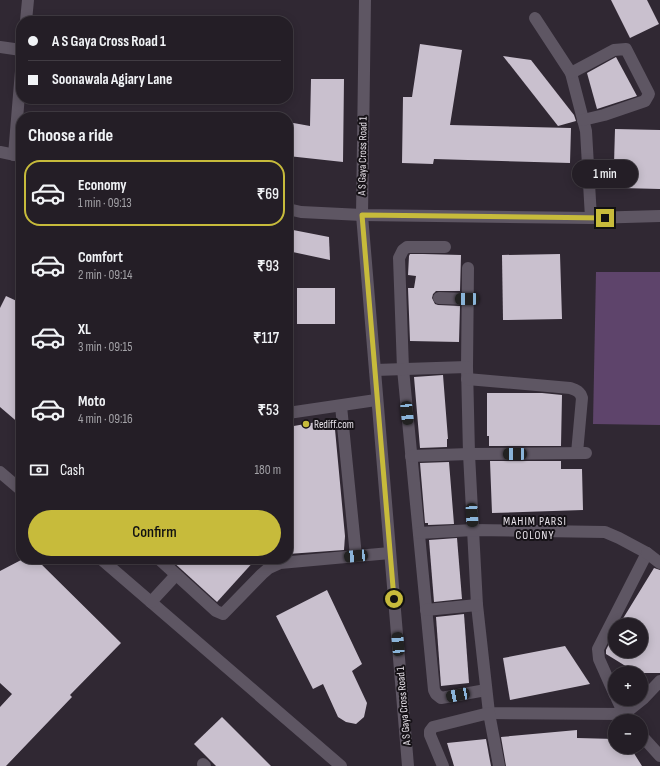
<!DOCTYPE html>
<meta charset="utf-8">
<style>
body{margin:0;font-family:"Sofia Sans Condensed",sans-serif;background:#2c272e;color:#f1f3f6;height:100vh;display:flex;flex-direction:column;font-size:15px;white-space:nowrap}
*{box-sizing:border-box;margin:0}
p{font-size:13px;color:#a3a2a7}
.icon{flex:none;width:22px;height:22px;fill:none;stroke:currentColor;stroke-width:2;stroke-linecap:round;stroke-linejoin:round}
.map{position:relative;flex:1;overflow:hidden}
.sheet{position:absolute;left:16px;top:112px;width:277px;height:452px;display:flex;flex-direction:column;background:#241e26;border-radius:16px;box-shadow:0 2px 10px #0003,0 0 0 1px #413c43}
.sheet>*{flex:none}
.banner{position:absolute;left:16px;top:16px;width:277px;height:88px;border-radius:16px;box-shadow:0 2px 10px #0003,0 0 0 1px #413c43;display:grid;align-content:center;height:88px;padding:0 12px;background:#241e26}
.tools{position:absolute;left:608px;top:618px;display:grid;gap:8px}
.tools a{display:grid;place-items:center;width:40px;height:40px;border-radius:50%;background:#241e26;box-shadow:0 2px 10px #0003,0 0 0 1px #413c43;font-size:20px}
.end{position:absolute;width:18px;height:18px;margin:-9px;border:5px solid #c7bb3b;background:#111;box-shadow:0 0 0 2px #111}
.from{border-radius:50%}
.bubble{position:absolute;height:28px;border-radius:14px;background:#241e26;box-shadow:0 2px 10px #0003,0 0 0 1px #413c43;font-size:13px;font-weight:600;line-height:28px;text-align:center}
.car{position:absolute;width:12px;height:24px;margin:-12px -6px;border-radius:5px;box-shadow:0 0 3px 1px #0007;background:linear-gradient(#222 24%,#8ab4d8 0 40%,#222 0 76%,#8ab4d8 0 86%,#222 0)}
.banner b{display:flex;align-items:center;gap:14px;height:38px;font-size:15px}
.banner b+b{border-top:1px solid #413c43}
.banner i{width:10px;height:10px;background:#f1f3f6}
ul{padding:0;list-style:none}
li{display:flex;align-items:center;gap:12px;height:66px;margin:0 8px 6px;padding:0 4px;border:2px solid transparent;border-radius:16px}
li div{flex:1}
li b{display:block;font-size:15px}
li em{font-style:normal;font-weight:600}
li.selected{border-color:#c7bb3b}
li>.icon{width:36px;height:36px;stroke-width:1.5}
h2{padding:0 12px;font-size:18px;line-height:48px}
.pay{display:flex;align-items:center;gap:10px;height:44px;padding:0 12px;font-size:15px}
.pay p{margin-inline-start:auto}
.button{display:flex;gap:8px;margin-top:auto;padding:8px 12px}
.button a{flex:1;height:46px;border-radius:24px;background:#c7bb3b;color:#111;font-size:16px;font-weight:600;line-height:46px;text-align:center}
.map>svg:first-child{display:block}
</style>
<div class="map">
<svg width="660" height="766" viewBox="0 0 660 766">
<rect width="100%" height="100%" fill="#302833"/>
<polygon fill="#5e446b" points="596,272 660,272 660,425 593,424"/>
<g fill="#c9c0ce">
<polygon points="611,0 647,0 659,24 630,38"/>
<polygon points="420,44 462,50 450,125 571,128 570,163 434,159 433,164 402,163 403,97 412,97"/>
<polygon points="503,56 531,60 574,115 576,121 558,126"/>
<polygon points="616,57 637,96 597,109 587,73"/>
<polygon points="311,79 344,79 343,162 288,156 288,122 310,126"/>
<polygon points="615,129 660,130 660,189 621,188 614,164"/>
<polygon points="288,229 329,237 330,260 288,251"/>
<polygon points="423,254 461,255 460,291 436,291 433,294 432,298 435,304 438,305 460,306 459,342 410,341 408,288 414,288 416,276 408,275 409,256 410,254"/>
<polygon points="560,254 562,319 503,320 502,255"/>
<rect x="297" y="288" width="38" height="36"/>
<polygon points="6,296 21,303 21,425 0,407 0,308"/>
<polygon points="443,375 448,439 447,439 447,447 420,448 414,377"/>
<polygon points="487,393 542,393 562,395 561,446 489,446 489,436 487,436"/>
<polygon points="334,419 345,536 344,550 288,554 288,427"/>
<polygon points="490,461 561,461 561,469 582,469 583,510 492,513"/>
<polygon points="449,462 454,524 428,525 428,523 425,523 420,463"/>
<polygon points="457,538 462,599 434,602 429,540"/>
<polygon points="23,559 36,559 121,643 70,695 72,697 6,766 0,766 0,707 12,694 0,683 0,571"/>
<polygon points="170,559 256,559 217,602"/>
<polygon points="654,568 660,570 660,673 637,673 606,654 606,650 615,632 615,651 641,651 641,625 619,625"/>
<polygon points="327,590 362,664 352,671 367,703 364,717 356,724 346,722 338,717 323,684 313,689 276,616"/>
<polygon points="464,614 469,683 441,686 436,617"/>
<polygon points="565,646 590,684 510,700 503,658"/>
<polygon points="222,717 271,766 216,766 194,744"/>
<polygon points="577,730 577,738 615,739 615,747 630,747 642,766 506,766 501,737"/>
<polygon points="486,739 491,766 454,766 447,743"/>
</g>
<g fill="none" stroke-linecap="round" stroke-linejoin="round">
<g stroke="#5e5663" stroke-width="12">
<polyline points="365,0 362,215 408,766"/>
<polyline points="535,18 571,73 586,131 591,218"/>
<polyline points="26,21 28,0"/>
<polyline points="0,47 21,50"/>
<polyline points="571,73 614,50 626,49 649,94 645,101 604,115 583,120"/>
<polyline points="0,152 20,156"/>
<polyline points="14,155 21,71"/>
<polyline points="288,209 301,212 362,215 591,218 660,216"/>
<polyline points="445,247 407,247 403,250 399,258 403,369 434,690 436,694 441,698 486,690"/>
<polyline points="439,298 467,299"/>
<polyline points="467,367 468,268"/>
<polyline points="375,370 467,367 469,454 477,605 489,713 624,714 617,699"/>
<path d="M467,379L570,388C576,390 580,391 582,398L577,453"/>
<polyline points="341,406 356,556"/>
<polyline points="288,413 376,400"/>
<polyline points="411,456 469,454 586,453"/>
<polyline points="0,472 21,490"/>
<polyline points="419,533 473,530 605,532 619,538 647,553 598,649 599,659 615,695"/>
<polyline points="647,553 660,563"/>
<polyline points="101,559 341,766"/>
<polyline points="159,559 216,611 223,614 262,574 269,568 280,563 390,553"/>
<polyline points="151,602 176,575"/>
<polyline points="426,610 477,605"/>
<polyline points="630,721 624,714 644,698 660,681"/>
<polyline points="641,735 660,756"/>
<polyline points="203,764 205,766"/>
<polyline points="443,766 430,735 430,731 433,727 489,713 499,766"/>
</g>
</g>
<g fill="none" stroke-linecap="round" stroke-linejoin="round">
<polyline stroke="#c7bb3b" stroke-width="5" points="394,599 362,215 605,218"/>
</g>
<circle fill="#c7bb3b" stroke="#161217" stroke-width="1.5" cx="306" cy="424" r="4"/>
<g text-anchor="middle" stroke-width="4" stroke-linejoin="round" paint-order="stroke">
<g font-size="11" fill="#e8e3ea" stroke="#161217">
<text transform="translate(362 156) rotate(-89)" y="4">A S Gaya Cross Road 1</text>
<text transform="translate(403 706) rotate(-95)" y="4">A S Gaya Cross Road 1</text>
</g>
<g font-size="11" fill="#e8e3ea" stroke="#161217" text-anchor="start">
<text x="314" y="428">Rediff.com</text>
</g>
<g font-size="12" letter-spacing="1" fill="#e8e3ea" stroke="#161217">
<text x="535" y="525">MAHIM PARSI<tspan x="535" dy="14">COLONY</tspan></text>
</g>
</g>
</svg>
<div class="tools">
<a><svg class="icon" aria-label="layers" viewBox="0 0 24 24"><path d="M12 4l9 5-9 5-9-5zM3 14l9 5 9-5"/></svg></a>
<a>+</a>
<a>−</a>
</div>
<i class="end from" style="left:394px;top:599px"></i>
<i class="end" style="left:605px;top:218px"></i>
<div class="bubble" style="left:572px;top:160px;width:66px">1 min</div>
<i class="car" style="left:467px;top:299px;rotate:270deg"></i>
<i class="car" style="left:407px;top:413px;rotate:174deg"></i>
<i class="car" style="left:515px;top:454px;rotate:270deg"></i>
<i class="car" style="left:472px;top:515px;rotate:177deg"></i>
<i class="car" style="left:356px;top:556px;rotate:265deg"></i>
<i class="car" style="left:398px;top:644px;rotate:355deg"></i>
<i class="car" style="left:458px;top:695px;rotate:259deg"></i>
<div class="banner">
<b><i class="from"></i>A S Gaya Cross Road 1</b>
<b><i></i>Soonawala Agiary Lane</b>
</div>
<section class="sheet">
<h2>Choose a ride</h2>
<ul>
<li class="selected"><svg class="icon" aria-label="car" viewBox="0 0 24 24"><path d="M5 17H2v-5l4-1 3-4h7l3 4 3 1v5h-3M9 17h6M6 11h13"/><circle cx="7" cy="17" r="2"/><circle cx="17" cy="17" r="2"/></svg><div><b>Economy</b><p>1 min · 09:13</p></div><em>₹69</em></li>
<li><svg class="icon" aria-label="car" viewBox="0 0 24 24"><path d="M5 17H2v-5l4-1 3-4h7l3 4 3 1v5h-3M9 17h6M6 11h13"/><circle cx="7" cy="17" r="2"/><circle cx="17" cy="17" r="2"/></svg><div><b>Comfort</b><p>2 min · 09:14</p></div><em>₹93</em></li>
<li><svg class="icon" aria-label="car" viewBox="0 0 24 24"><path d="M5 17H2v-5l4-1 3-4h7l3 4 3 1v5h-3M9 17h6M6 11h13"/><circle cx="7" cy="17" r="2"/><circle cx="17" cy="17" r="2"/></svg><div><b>XL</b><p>3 min · 09:15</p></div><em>₹117</em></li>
<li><svg class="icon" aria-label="car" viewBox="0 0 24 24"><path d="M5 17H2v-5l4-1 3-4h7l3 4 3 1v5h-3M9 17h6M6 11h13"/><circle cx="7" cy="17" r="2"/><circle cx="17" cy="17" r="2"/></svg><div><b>Moto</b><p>4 min · 09:16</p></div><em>₹53</em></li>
</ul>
<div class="pay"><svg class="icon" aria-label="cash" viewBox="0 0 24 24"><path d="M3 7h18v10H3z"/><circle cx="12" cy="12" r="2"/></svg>Cash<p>180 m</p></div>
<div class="button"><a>Confirm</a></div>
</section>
</div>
